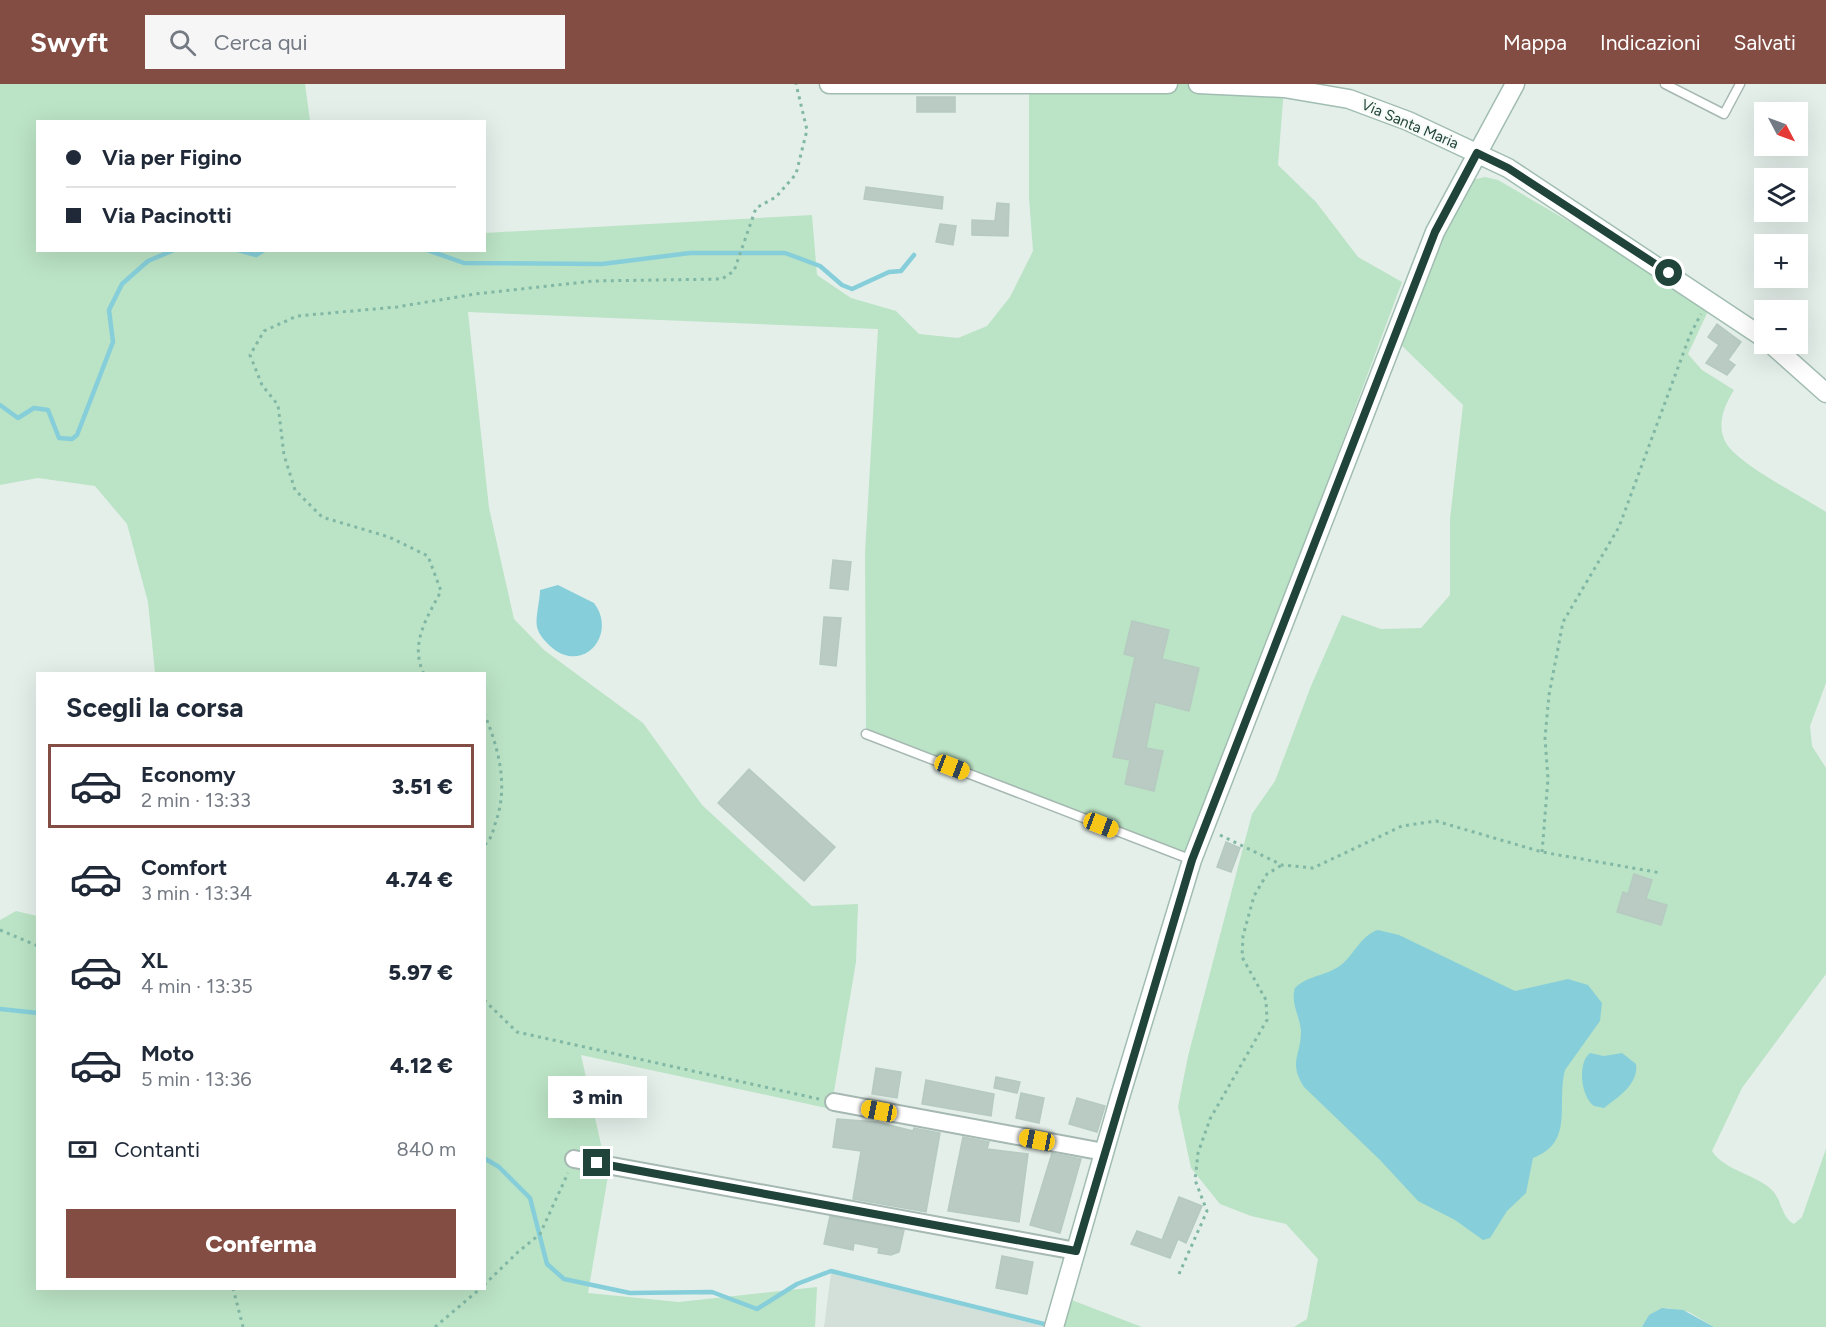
<!DOCTYPE html>
<html lang="it">
<meta charset="utf-8">
<style>
body{margin:0;font-family:Figtree,sans-serif;background:#f6f6f7;color:#1f2937;height:100vh;display:flex;flex-direction:column;font-size:22px;white-space:nowrap}
*{box-sizing:border-box;margin:0}
p{font-size:20px;color:#747a83}
.icon{flex:none;width:33px;height:33px;fill:none;stroke:currentColor;stroke-width:2;stroke-linecap:round;stroke-linejoin:round}
.map{position:relative;flex:1;overflow:hidden}
.sheet{position:absolute;left:36px;top:588px;width:450px;height:618px;display:flex;flex-direction:column;background:#fff;border-radius:0px;box-shadow:0 6px 24px #0002}
.sheet>*{flex:none}
.hud{position:absolute;left:36px;top:36px;width:450px;height:132px;border-radius:0px;box-shadow:0 6px 24px #0002;display:grid;align-content:center;height:132px;padding:0 30px;background:#fff}
.needle{width:39px;rotate:131deg}
.tools{position:absolute;left:1754px;top:18px;display:grid;gap:12px}
.tools a{display:grid;place-items:center;width:54px;height:54px;border-radius:0px;background:#fff;box-shadow:0 6px 24px #0002;font-size:30px}
.end{position:absolute;width:27px;height:27px;margin:-14px;border:8px solid #21443a;background:#fff;box-shadow:0 0 0 3px #fff}
.from{border-radius:50%}
.bubble{position:absolute;height:42px;border-radius:0px;background:#fff;box-shadow:0 6px 24px #0002;font-size:20px;font-weight:800;line-height:42px;text-align:center}
.car{position:absolute;width:18px;height:36px;margin:-18px -9px;border-radius:8px;box-shadow:0 0 4px 2px #0007;background:linear-gradient(#f5c518 24%,#345 0 40%,#f5c518 0 76%,#345 0 86%,#f5c518 0)}
.hud b{display:flex;align-items:center;gap:21px;height:57px;font-size:22px}
.hud b+b{border-top:2px solid #e0e1e3}
.hud i{width:15px;height:15px;background:#1f2937}
ul{padding:0;list-style:none}
li{display:flex;align-items:center;gap:18px;height:84px;margin:0 12px 9px;padding:0 18px;border:3px solid transparent;border-radius:0px}
li div{flex:1}
li b{display:block;font-size:22px}
li em{font-style:normal;font-weight:800}
li.active{border-color:#844d44}
li>.icon{width:54px;height:54px;stroke-width:1.5}
h2{padding:0 30px;font-size:27px;line-height:72px}
.pay{display:flex;align-items:center;gap:15px;height:66px;padding:0 30px;font-size:22px}
.pay p{margin-inline-start:auto}
.primary-button{display:flex;gap:12px;margin-top:auto;padding:12px 30px}
.primary-button a{flex:1;height:69px;border-radius:0px;background:#844d44;color:#fff;font-size:24px;font-weight:800;line-height:69px;text-align:center}
header{display:flex;align-items:center;gap:36px;box-sizing:border-box;height:84px;padding:0 30px;background:#844d44;color:#fff}
header strong{font-size:28px}
nav{display:flex;gap:33px;margin-inline-start:auto;font-size:21px}
.search{width:420px;height:54px;background:#f6f6f7;display:flex;align-items:center;gap:15px;box-sizing:border-box;padding:0 21px;border-radius:0px;color:#747a83;font-size:22px}
.map>svg:first-child{display:block}
</style>
<header>
<strong>Swyft</strong>
<div class="search"><svg class="icon" aria-label="search" viewBox="0 0 24 24"><circle cx="10" cy="10" r="6"/><path d="M15 15l6 6"/></svg>Cerca qui</div>
<nav><a>Mappa</a><a>Indicazioni</a><a>Salvati</a></nav>
</header>
<div class="map">
<svg width="1826" height="1243" viewBox="0 0 1826 1243">
<rect width="100%" height="100%" fill="#e4efea"/>
<polygon fill="#d2e0d9" points="831,1189 1047,1243 824,1243"/>
<g fill="#bbe3c5">
<polygon points="0,0 305,0 310,37 38,38 38,166 484,166 485,149 812,131 817,191 851,214 896,227 919,250 958,254 987,242 1010,213 1033,167 1029,114 1029,1 883,0 1278,0 1284,4 1278,81 1316,118 1358,173 1402,198 1187,775 866,650 865,469 878,245 468,228 489,424 514,535 544,566 643,639 702,721 812,822 858,820 856,878 831,1025 581,971 608,1092 588,1209 679,1218 817,1203 815,1243 0,1243 0,836 16,827 37,832 38,1204 484,1204 484,590 155,589 148,518 127,440 95,402 38,394 0,401"/>
<path d="M1485,93L1498,96L1623,169L1709,225L1688,270L1702,286L1734,306C1724,322 1716,341 1726,359C1738,380 1803,413 1826,428V599L1810,642L1812,662L1826,684V890L1742,1004L1712,1067C1724,1086 1754,1090 1771,1105C1782,1115 1781,1133 1794,1140L1802,1133L1826,1065V1243H1714L1689,1228L1667,1224L1653,1229L1642,1243H1294L1307,1235L1318,1175L1286,1140L1251,1132L1220,1120L1191,1084L1178,1023L1188,972L1252,730L1275,697L1311,602L1342,531L1381,545L1421,544L1450,511V435L1463,321L1396,256L1419,197L1472,96Z"/>
<polygon points="1069,1215 1142,1243 1061,1243"/>
</g>
<g fill="#86cfda">
<path d="M558,501L594,519C618,550 583,592 550,562C545,557 539,551 537,543C535,533 540,517 540,506Z"/>
<path d="M1378,846L1399,851L1515,907L1568,895L1588,901L1602,919L1600,937L1565,986C1556,1021 1575,1058 1533,1074L1526,1109L1507,1127L1490,1154L1483,1156L1455,1136L1418,1117L1380,1076L1304,1003C1288,978 1301,972 1301,947C1300,932 1290,919 1295,904C1308,891 1327,892 1341,881C1354,871 1361,851 1378,846Z"/>
<path d="M1622,969L1636,980C1639,1000 1618,1013 1604,1024L1594,1022C1581,1013 1577,979 1590,969L1604,972Z"/>
<polygon points="1662,1224 1683,1226 1714,1243 1642,1243 1649,1231"/>
</g>
<g fill="none" stroke-linecap="round" stroke-linejoin="round">
<g stroke="#86cfda" stroke-width="4.5">
<polyline points="238,166 256,171 264,166"/>
<polyline points="427,166 464,179 602,180 690,169 785,169 820,182 842,201 852,205 889,188 901,187 914,171"/>
<polyline points="0,321 18,334 34,324 48,326 59,354 72,355 77,351 113,258 109,226 122,200 148,177 174,166"/>
<polyline points="0,925 38,929"/>
<polyline points="484,1074 499,1083 530,1114 547,1180 564,1195 630,1209 712,1208 757,1225 797,1200 831,1187 1048,1241"/>
</g>
</g>
<g fill="#b9cbc3" stroke="#b6cac1" stroke-width="1.5">
<rect x="917" y="13" width="38" height="15"/>
<polygon points="866,103 943,113 942,125 864,115"/>
<polygon points="997,119 1009,120 1008,152 972,151 972,136 995,137"/>
<polygon points="940,140 956,142 953,161 936,158"/>
<polygon points="1717,240 1741,258 1728,276 1735,281 1727,291 1706,279 1719,261 1708,253"/>
<polygon points="833,476 851,478 848,506 830,504"/>
<polygon points="824,533 841,534 836,582 820,580"/>
<polygon points="1132,537 1169,546 1162,575 1199,584 1189,627 1155,618 1146,664 1163,667 1154,707 1125,700 1130,676 1113,673 1135,573 1124,570"/>
<polygon points="749,685 835,763 804,797 718,719"/>
<polygon points="1226,758 1240,764 1231,788 1217,783"/>
<polygon points="1634,790 1652,796 1646,815 1667,821 1661,841 1617,828 1623,808 1628,810"/>
<polygon points="876,984 901,988 897,1014 872,1010"/>
<polygon points="996,993 1020,998 1017,1009 994,1004"/>
<polygon points="926,996 994,1010 991,1032 922,1020"/>
<polygon points="1021,1009 1044,1014 1039,1039 1016,1034"/>
<polygon points="1077,1014 1105,1022 1097,1048 1069,1040"/>
<polygon points="837,1035 877,1038 913,1047 914,1044 940,1049 926,1128 853,1115 861,1067 833,1063"/>
<polygon points="963,1053 989,1058 987,1065 1028,1070 1019,1138 948,1127"/>
<polygon points="1052,1069 1081,1075 1060,1149 1030,1141"/>
<polygon points="1179,1113 1202,1122 1186,1159 1178,1155 1170,1174 1131,1160 1137,1147 1162,1156"/>
<polygon points="830,1132 904,1146 899,1168 891,1171 878,1169 879,1164 854,1159 853,1166 824,1160"/>
<polygon points="1002,1172 1033,1178 1027,1210 996,1204"/>
</g>
<g fill="none" stroke-linecap="round" stroke-linejoin="round">
<defs>
<g id="lane">
<polyline points="1665,0 1724,30 1740,0"/>
<polyline points="866,650 1192,776"/>
</g>
<g id="street">
<polyline points="834,1018 1104,1068"/>
<polyline points="574,1075 1076,1167"/>
</g>
<g id="secondary">
<polyline points="829,0 1168,0"/>
<polyline points="1198,0 1284,4 1349,15 1408,37 1508,84 1764,254"/>
<polyline points="1771,260 1826,309"/>
<polyline points="1054,1243 1120,1013 1192,776 1435,148 1515,0"/>
</g>
</defs>
<use href="#lane" stroke="#a6b8b2" stroke-width="11"/>
<use href="#street" stroke="#a6b8b2" stroke-width="20"/>
<use href="#secondary" stroke="#a1bdb2" stroke-width="21"/>
<g stroke="#81b7a5" stroke-width="3" stroke-dasharray="3 4.5" stroke-linecap="butt">
<path d="M424,590C409,560 427,534 441,507L428,472L389,453L322,433L295,406L284,371L278,321L262,301L250,271L264,247L297,232L397,223L475,210L594,197L722,195L734,187L756,124L776,113L796,90L807,46L796,0"/>
<path d="M484,629C499,665 509,703 495,740C493,748 491,756 484,761"/>
<polyline points="1220,751 1282,781 1313,784 1402,742 1436,737 1542,768 1661,789"/>
<polyline points="1542,768 1548,695 1545,654 1549,611 1563,538 1619,443 1690,251 1701,230"/>
<polyline points="0,846 38,862"/>
<polyline points="484,916 517,948 819,1015"/>
<polyline points="1179,1190 1207,1127 1195,1096 1198,1069 1210,1035 1267,936 1266,916 1242,873 1243,852 1254,812 1267,790 1282,781"/>
<polyline points="484,1201 518,1168 540,1150 568,1089"/>
<polyline points="233,1204 243,1243"/>
<polyline points="435,1243 481,1204"/>
</g>
<use href="#lane" stroke="#fff" stroke-width="8"/>
<use href="#street" stroke="#fff" stroke-width="16"/>
<use href="#secondary" stroke="#fff" stroke-width="18"/>
</g>
<g fill="none" stroke-linecap="round" stroke-linejoin="round">
<polyline stroke="#21443a" stroke-width="8" points="597,1079 1076,1167 1192,776 1435,148 1477,69 1508,84 1669,189"/>
</g>
<g text-anchor="middle" stroke-width="4.5" stroke-linejoin="round" paint-order="stroke">
<g font-size="15" fill="#21443a" stroke="#f6fbf8">
<text transform="translate(1410 40) rotate(23)" y="5">Via Santa Maria</text>
</g>
</g>
</svg>
<div class="tools">
<a><svg class="needle" viewBox="-14 -14 28 28"><path d="M0-13l5 13h-10z" fill="#e53935"/><path d="M0 13l5-13h-10z" fill="#747a83"/></svg></a>
<a><svg class="icon" aria-label="layers" viewBox="0 0 24 24"><path d="M12 4l9 5-9 5-9-5zM3 14l9 5 9-5"/></svg></a>
<a>+</a>
<a>−</a>
</div>
<i class="end from" style="left:1669px;top:189px"></i>
<i class="end" style="left:597px;top:1079px"></i>
<div class="bubble" style="left:548px;top:992px;width:99px">3 min</div>
<i class="car" style="left:952px;top:683px;rotate:111deg"></i>
<i class="car" style="left:1101px;top:741px;rotate:111deg"></i>
<i class="car" style="left:879px;top:1027px;rotate:281deg"></i>
<i class="car" style="left:1037px;top:1056px;rotate:281deg"></i>
<div class="hud">
<b><i class="from"></i>Via per Figino</b>
<b><i></i>Via Pacinotti</b>
</div>
<section class="sheet">
<h2>Scegli la corsa</h2>
<ul>
<li class="active"><svg class="icon" aria-label="car" viewBox="0 0 24 24"><path d="M5 17H2v-5l4-1 3-4h7l3 4 3 1v5h-3M9 17h6M6 11h13"/><circle cx="7" cy="17" r="2"/><circle cx="17" cy="17" r="2"/></svg><div><b>Economy</b><p>2 min · 13:33</p></div><em>3.51 €</em></li>
<li><svg class="icon" aria-label="car" viewBox="0 0 24 24"><path d="M5 17H2v-5l4-1 3-4h7l3 4 3 1v5h-3M9 17h6M6 11h13"/><circle cx="7" cy="17" r="2"/><circle cx="17" cy="17" r="2"/></svg><div><b>Comfort</b><p>3 min · 13:34</p></div><em>4.74 €</em></li>
<li><svg class="icon" aria-label="car" viewBox="0 0 24 24"><path d="M5 17H2v-5l4-1 3-4h7l3 4 3 1v5h-3M9 17h6M6 11h13"/><circle cx="7" cy="17" r="2"/><circle cx="17" cy="17" r="2"/></svg><div><b>XL</b><p>4 min · 13:35</p></div><em>5.97 €</em></li>
<li><svg class="icon" aria-label="car" viewBox="0 0 24 24"><path d="M5 17H2v-5l4-1 3-4h7l3 4 3 1v5h-3M9 17h6M6 11h13"/><circle cx="7" cy="17" r="2"/><circle cx="17" cy="17" r="2"/></svg><div><b>Moto</b><p>5 min · 13:36</p></div><em>4.12 €</em></li>
</ul>
<div class="pay"><svg class="icon" aria-label="cash" viewBox="0 0 24 24"><path d="M3 7h18v10H3z"/><circle cx="12" cy="12" r="2"/></svg>Contanti<p>840 m</p></div>
<div class="primary-button"><a>Conferma</a></div>
</section>
</div>
